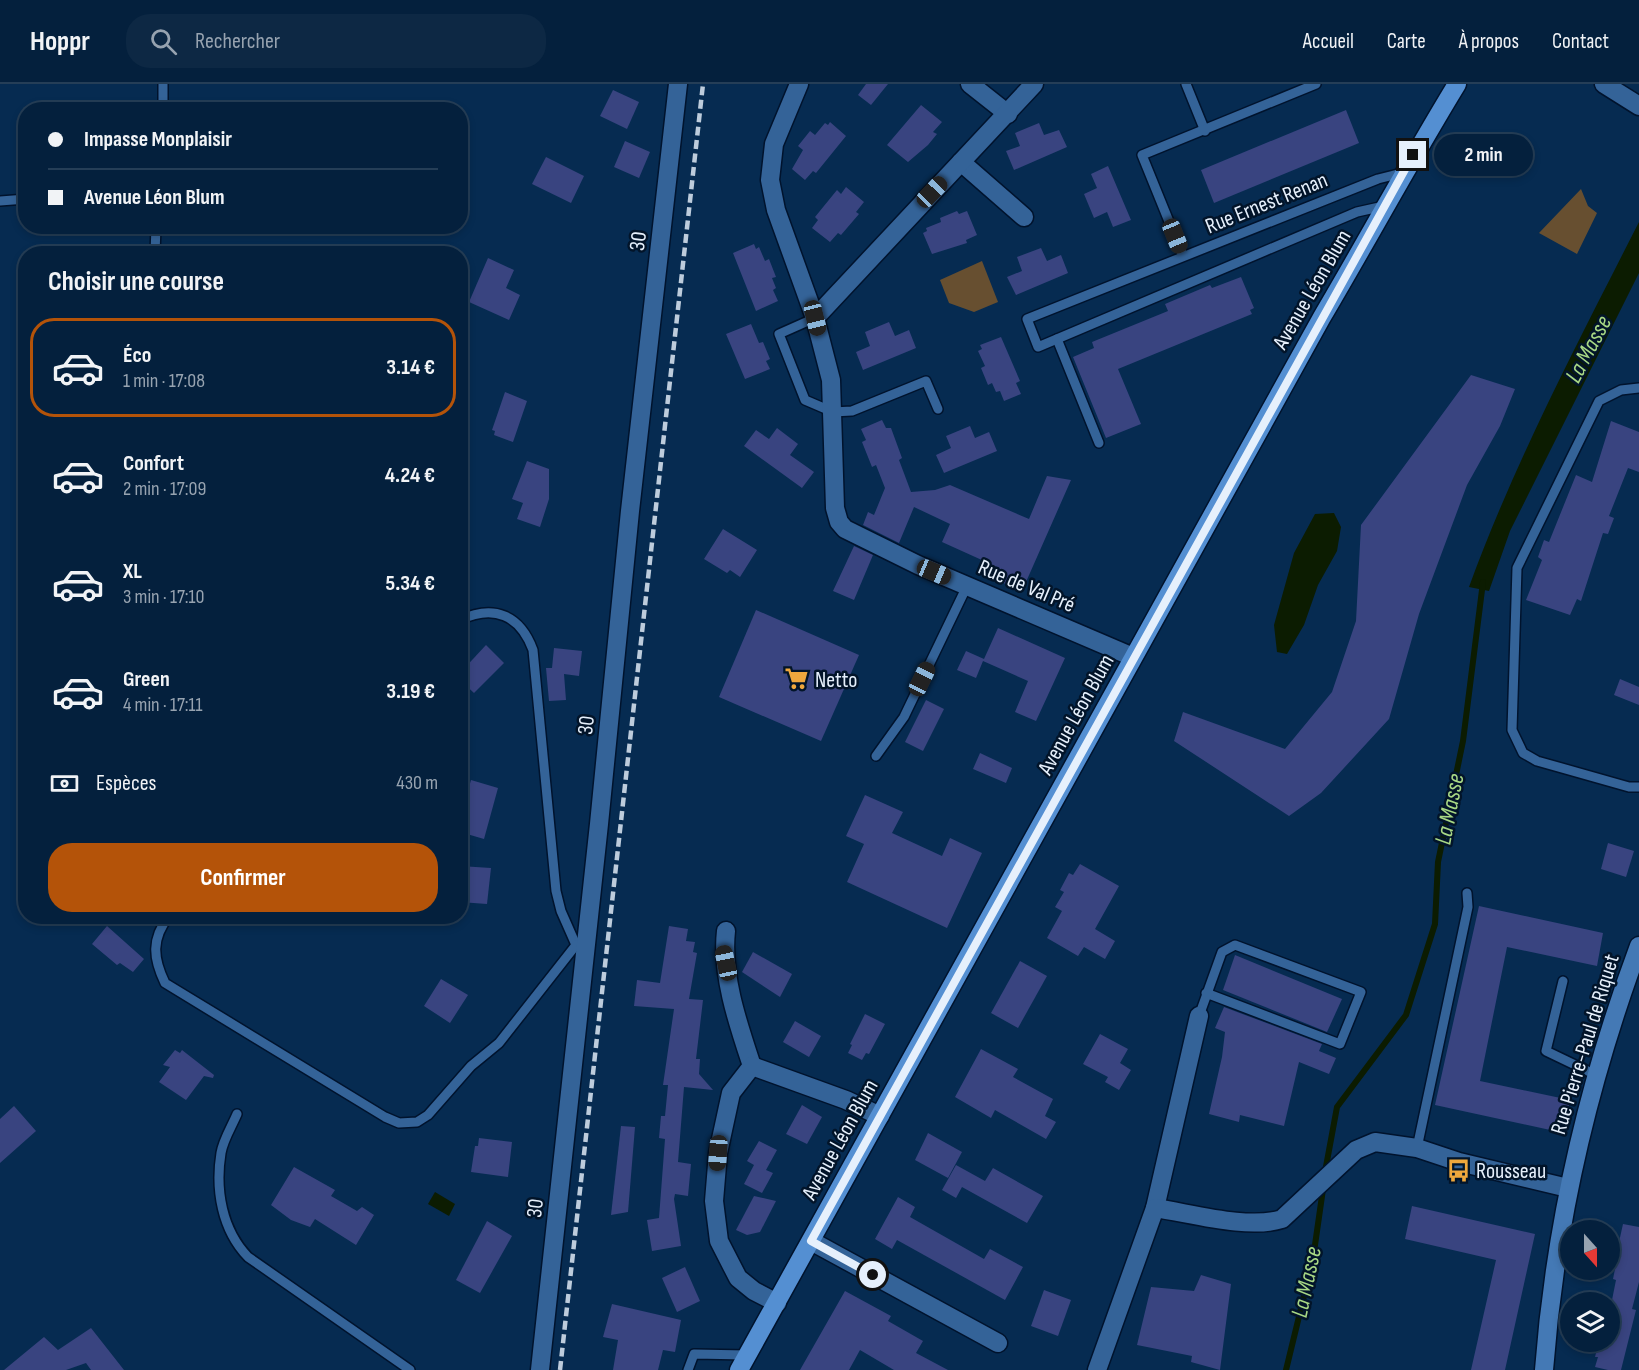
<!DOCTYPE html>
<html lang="fr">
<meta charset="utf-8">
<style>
body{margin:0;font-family:"Sofia Sans Condensed",sans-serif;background:#0d2844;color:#f1f3f6;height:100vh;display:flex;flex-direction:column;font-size:22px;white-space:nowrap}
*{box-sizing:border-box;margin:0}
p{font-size:20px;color:#97a3b0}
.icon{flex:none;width:33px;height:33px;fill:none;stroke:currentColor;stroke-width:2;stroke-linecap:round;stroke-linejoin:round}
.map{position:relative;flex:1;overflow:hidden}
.panel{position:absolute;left:18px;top:162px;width:450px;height:678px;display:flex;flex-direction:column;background:#04203d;border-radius:24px;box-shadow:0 3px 9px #0003,0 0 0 2px #253e57}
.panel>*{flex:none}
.guide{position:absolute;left:18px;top:18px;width:450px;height:132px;border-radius:24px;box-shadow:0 3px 9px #0003,0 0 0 2px #253e57;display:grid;align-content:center;height:132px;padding:0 30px;background:#04203d}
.needle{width:39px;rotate:159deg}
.fabs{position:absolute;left:1560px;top:1136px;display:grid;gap:12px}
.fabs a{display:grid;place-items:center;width:60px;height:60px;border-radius:50%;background:#04203d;box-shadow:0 3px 9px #0003,0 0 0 2px #253e57;font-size:30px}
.end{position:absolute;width:27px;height:27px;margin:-14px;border:8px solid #e6f0fc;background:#111;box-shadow:0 0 0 3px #111}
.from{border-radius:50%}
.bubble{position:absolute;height:42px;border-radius:21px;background:#04203d;box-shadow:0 3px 9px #0003,0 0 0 2px #253e57;font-size:20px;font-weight:700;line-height:42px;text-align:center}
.car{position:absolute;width:18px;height:36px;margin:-18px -9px;border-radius:8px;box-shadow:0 0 4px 2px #0007;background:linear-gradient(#222 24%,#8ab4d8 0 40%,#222 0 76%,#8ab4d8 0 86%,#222 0)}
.guide b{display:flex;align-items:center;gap:21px;height:57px;font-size:22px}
.guide b+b{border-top:2px solid #253e57}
.guide i{width:15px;height:15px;background:#f1f3f6}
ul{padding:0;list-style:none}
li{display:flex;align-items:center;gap:18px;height:99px;margin:0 12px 9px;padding:0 18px;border:3px solid transparent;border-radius:24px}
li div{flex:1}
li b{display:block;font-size:22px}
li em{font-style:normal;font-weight:700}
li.current{border-color:#b45309}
li>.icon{width:54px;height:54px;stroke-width:1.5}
h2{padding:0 30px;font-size:27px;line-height:72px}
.pay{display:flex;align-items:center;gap:15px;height:66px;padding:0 30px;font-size:22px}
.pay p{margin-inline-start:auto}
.action{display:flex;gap:12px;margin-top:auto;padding:12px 30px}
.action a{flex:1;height:69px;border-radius:24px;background:#b45309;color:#fff;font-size:24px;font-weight:700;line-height:69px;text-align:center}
header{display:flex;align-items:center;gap:36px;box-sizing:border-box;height:84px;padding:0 30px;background:#04203d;border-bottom:2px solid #253e57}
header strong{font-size:28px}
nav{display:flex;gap:33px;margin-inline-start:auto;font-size:21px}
.search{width:420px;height:54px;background:#0d2844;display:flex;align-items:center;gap:15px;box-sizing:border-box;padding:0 21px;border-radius:24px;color:#97a3b0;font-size:22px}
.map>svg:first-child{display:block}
</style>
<header>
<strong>Hoppr</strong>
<div class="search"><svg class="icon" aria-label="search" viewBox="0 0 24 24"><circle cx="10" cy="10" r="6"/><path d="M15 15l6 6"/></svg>Rechercher</div>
<nav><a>Accueil</a><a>Carte</a><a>À propos</a><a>Contact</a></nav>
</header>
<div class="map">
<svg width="1639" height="1286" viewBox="0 0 1639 1286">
<rect width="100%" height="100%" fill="#062b51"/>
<g fill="#674f30">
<polygon points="1581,105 1588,122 1597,129 1577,170 1539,149"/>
<polygon points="982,177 998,218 974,228 949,219 940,196"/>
</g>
<g fill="#0c1c01">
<path d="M1639,138V189L1510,447L1489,507L1469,503C1515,377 1578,258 1639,138Z"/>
<polygon points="1334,429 1341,443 1337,467 1318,501 1304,541 1287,570 1277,568 1274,541 1294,469 1315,430"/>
<polygon points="435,1108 455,1120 449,1132 428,1120"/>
</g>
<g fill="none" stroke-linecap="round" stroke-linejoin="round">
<g stroke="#0c1c01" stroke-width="6">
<polyline points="1325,1088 1337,1023 1406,931 1435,840 1438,778 1463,657 1483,498"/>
<polyline points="1286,1286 1313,1175 1323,1105"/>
</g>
</g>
<g fill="#394480">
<polygon points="866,0 888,0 871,21 858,11"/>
<polygon points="613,6 639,18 627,45 600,32"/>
<polygon points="921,21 942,38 933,48 937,50 928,61 908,78 887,61"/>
<polygon points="1346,26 1359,59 1214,119 1201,86"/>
<polygon points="830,38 846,52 816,89 813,87 805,96 792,85 803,66 798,62 810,47 815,51 825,39 828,41"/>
<polygon points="1039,39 1044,51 1059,46 1067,63 1014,86 1006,67 1020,62 1015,49"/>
<polygon points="625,57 650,68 639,94 614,83"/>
<polygon points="546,73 584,92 571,119 532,100"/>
<polygon points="1108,82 1131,136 1113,143 1107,128 1094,134 1084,110 1097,104 1091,90"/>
<polygon points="846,103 864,118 856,128 859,130 841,151 838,149 830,158 812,144 818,136 815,133 837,106 841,110"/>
<polygon points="957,127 959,130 967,127 977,151 966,156 967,159 932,170 923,149 927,147 926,144 941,138 940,134"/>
<polygon points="754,160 756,165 759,163 765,177 769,175 776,193 772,194 776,204 773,206 778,217 756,227 733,169"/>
<polygon points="1041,164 1047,177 1061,171 1068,189 1016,211 1007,193 1022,187 1017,173"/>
<polygon points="488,174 514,186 506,204 520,211 509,236 469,218"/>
<polygon points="1241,193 1254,224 1250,226 1252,230 1118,285 1141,340 1106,354 1073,273 1094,264 1092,258 1168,227 1165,220 1210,201 1212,204"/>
<polygon points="889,238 895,252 909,246 916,264 863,286 856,268 870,262 865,248"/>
<polygon points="751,240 759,259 763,258 770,275 766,277 770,285 745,295 726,250"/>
<polygon points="1001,253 1020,297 1016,299 1021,310 1004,317 1000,307 996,308 992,299 988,301 981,284 985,282 978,267 982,265 980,261"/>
<polygon points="1471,291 1515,305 1500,342 1467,401 1419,530 1389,635 1321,709 1289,732 1174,657 1183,628 1285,665 1332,608 1356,537 1361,441"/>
<polygon points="505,308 527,317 513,358 494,351 495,347 492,346"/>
<polygon points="882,336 886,344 891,344 902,374 899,376 911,408 935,406 950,401 1029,435 1047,392 1071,396 1022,507 978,488 984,477 942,458 950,440 914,423 899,459 863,441 868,428 874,431 885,404 876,381 872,383 862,358 866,356 861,345"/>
<polygon points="1611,337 1639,348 1639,388 1628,384 1609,432 1614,434 1608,450 1603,449 1581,517 1577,515 1570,531 1526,516 1542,476 1538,473 1544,456 1549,458 1576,391 1592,398"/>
<polygon points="970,342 975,354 989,348 997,367 944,389 936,371 951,364 946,352"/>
<polygon points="777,344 798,360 790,371 814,388 802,404 744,362 756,346 769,355"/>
<polygon points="527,377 549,385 549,415 540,443 517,435 523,419 512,415"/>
<polygon points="723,445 757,466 740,493 730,486 727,489 704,475"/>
<polygon points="854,462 873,471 854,516 833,507"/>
<polygon points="756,526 859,571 821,657 719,613"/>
<polygon points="998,544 1065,574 1036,637 1015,628 1028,597 983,577 976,594 957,586 966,567 984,575"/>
<polygon points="486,561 504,579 474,609 460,596 460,589"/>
<polygon points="554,564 582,567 579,592 564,590 566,616 549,617 546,584 552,584"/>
<polygon points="1620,595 1639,603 1639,621 1614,611"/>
<polygon points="926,616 944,625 923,667 905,658"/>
<polygon points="980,669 1012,684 1006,699 973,685"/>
<polygon points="471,696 498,704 484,755 460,748 466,725 463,724"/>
<polygon points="865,711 903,728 892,749 942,772 950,754 982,769 947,844 847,798 864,760 846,752"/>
<polygon points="1608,759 1634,767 1626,793 1601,785"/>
<polygon points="1080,780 1119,802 1095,845 1115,857 1105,875 1084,863 1078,872 1047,854 1062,827 1055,823 1064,808 1060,806 1069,789 1073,791"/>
<polygon points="460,782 491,784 487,820 460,818"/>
<polygon points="1479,822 1603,849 1597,882 1507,863 1480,997 1570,1016 1564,1049 1435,1021"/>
<polygon points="107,842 144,875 133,888 120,879 117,881 92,860"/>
<polygon points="669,842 688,845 686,857 695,858 693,868 697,869 689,915 703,916 696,975 700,975 699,990 713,1006 684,1003 678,1078 691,1080 688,1112 675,1110 674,1115 681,1162 652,1167 647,1136 659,1134 665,1055 659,1054 661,1032 665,1032 668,1001 663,1001 674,925 634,922 637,896 660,899"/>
<polygon points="753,868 792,890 780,913 742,888"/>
<polygon points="1235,871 1342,915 1327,948 1223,906"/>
<polygon points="1020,877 1047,892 1018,944 991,929"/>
<polygon points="441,895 468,911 450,939 424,922"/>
<polygon points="1224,923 1322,960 1319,967 1336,974 1329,990 1299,978 1284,1042 1240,1031 1239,1038 1209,1030 1222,973 1225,948 1215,944"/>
<polygon points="865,930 885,940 869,970 866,969 862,976 848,969 852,961 850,960"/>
<polygon points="795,937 821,952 809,973 783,958"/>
<polygon points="1100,950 1128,965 1120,979 1131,986 1119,1006 1105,998 1108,993 1083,980"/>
<polygon points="981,965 1018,985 1013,993 1053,1015 1045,1032 1056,1038 1046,1055 995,1026 991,1034 955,1013"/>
<polygon points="175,966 180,969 182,966 214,991 213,994 204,992 186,1016 159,998 170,983 163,981"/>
<polygon points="802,1021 822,1033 807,1060 786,1050"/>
<polygon points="14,1022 36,1047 0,1079 0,1035"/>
<polygon points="621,1042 635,1043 628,1128 611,1131"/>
<polygon points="928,1049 962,1068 948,1094 915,1076"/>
<polygon points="479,1054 512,1058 508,1093 471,1088 475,1062 478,1062"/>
<polygon points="759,1057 777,1066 766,1086 773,1089 762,1109 744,1100 754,1081 747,1077"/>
<polygon points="956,1081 985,1097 993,1084 1043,1112 1027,1139 962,1103 956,1114 942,1106"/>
<polygon points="294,1083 335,1106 331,1112 357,1127 362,1123 374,1131 356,1161 315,1135 310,1143 291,1136 271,1121"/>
<polygon points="754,1112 776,1117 760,1148 747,1151 736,1146"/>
<polygon points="898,1113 915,1123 910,1133 984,1175 990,1165 1023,1183 1005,1216 897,1156 892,1165 875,1155"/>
<polygon points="1412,1122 1535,1150 1505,1286 1471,1286 1496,1176 1405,1155"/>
<polygon points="487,1137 512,1152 480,1209 456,1196"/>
<polygon points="1623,1140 1639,1143 1639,1198 1632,1225 1636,1226 1621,1286 1608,1286 1595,1283 1598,1273 1595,1273 1599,1257 1610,1257 1610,1226 1616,1196 1613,1195 1615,1185 1613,1185"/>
<polygon points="685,1183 700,1217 677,1228 662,1194"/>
<polygon points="1201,1191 1231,1200 1220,1286 1191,1278 1192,1272 1137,1261 1151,1203 1194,1207"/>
<polygon points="1044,1206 1071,1216 1058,1252 1031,1242"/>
<polygon points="845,1207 891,1232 888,1237 923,1257 916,1269 948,1286 894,1286 860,1266 849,1286 800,1286"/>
<polygon points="612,1220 681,1236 675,1268 663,1266 658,1286 613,1286 618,1256 603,1253"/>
<polygon points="91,1244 124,1286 91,1286 86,1279 66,1286 4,1286 44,1253 58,1266"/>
</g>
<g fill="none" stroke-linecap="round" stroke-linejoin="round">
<defs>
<g id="lane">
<polyline points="1186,0 1205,47"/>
<polyline points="163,26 163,0"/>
<polyline points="0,117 26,115"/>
<polyline points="1384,122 1357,128 1038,263 1027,235 1378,95 1402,89"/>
<polyline points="155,170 156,142"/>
<polyline points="1183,172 1142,71 1316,0"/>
<polyline points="815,234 779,250 805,316 833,328 852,327 926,297 938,325"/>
<polyline points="1057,255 1099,359"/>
<polyline points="1639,304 1621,306 1599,317 1517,484 1512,646 1523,669 1537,677 1629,703 1639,703"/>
<path d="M460,536C494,520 520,531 533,566L556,807L561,827L576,861"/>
<polyline points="876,672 904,633 967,502"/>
<path d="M169,832C151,855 153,874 165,899L385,1033L399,1039L417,1038L428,1031L471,982L499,959L576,861L585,863"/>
<polyline points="1563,897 1546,967 1596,991"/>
<polyline points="1199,932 1222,868 1235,861 1361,908 1340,960 1206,909"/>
<path d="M237,1030C232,1042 223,1056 221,1069C215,1106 222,1146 248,1173L410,1286"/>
<polyline points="1417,1064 1468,823 1467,809"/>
<polyline points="688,1286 694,1270 747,1271"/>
</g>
<g id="street">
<polyline points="799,0 774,60 770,96 776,126 815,234 831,296 835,424 839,438 845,445 918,481 1133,573"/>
<polyline points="970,0 1008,30"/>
<polyline points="1604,0 1639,22"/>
<polyline points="961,78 1024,133"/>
<polyline points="815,234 1034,0"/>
<path d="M726,847C721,891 738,940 752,982"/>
<polyline points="1155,1124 1199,932"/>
<polyline points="811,1157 998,1259"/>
<polyline points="777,1219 754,1207 738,1194 719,1157 714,1117 718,1069 731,1009 752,982 846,1016 880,1032"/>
<polyline points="540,1286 599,740 630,427 678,0"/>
<path d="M1097,1286L1155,1124C1190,1129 1248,1146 1282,1135L1356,1066L1375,1058L1417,1064L1459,1078L1568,1104"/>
</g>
<path id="secondary" d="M1544,1286C1555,1140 1588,999 1639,862"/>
<path id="primary" d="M739,1286L1322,233C1368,155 1410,77 1457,0"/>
</defs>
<use href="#lane" stroke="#00132d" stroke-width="12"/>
<use href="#street" stroke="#00132d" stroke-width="21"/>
<use href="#secondary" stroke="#00132d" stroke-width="21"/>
<use href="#primary" stroke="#00132d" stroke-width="21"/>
<use href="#lane" stroke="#346398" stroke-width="9"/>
<use href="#street" stroke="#346398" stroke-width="18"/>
<use href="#secondary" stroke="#4479b5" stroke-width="18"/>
<use href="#primary" stroke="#548fd2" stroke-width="18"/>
<polyline stroke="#bdccdc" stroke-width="4.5" stroke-dasharray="9 4.5" stroke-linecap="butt" points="560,1286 703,0"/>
</g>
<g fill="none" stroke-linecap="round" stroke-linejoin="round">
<polyline stroke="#e6f0fc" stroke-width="8" points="873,1191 811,1157 1413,71"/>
</g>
<defs>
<symbol id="supermarket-bare" viewBox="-9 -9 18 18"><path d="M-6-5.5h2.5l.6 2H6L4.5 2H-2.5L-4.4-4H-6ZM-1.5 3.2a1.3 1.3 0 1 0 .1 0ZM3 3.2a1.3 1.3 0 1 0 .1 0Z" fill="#eea73d" stroke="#021429" stroke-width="2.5" paint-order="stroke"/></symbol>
<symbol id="bus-bare" viewBox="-9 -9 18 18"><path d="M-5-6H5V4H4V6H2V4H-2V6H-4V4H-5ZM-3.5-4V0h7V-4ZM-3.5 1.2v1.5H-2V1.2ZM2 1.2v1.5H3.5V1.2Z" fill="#eea73d" stroke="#021429" stroke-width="2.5" paint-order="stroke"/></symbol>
</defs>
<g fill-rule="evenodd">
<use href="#supermarket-bare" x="780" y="578" width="33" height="33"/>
<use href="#bus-bare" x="1442" y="1070" width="33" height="33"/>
</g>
<g text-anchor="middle" stroke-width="5" stroke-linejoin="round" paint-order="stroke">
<g font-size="22" fill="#e6f0fc" stroke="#021429">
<text transform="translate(1266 118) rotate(-22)" y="8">Rue Ernest Renan</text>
<text transform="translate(637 157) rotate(-83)" y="8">30</text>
<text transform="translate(1311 205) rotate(-60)" y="8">Avenue Léon Blum</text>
<text transform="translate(1027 501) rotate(23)" y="8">Rue de Val Pré</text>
<text transform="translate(1075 630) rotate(-61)" y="8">Avenue Léon Blum</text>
<text transform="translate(585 641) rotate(-84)" y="8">30</text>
<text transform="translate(1584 960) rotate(-73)" y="8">Rue Pierre-Paul de Riquet</text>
<text transform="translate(839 1055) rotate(-61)" y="8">Avenue Léon Blum</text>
<text transform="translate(534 1124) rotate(-84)" y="8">30</text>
</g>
<g font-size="22" fill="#e6f0fc" stroke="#021429" text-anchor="start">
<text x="815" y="603">Netto</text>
<text x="1476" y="1094">Rousseau</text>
</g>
<g font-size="24" font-style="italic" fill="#a8d885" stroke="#021429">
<text transform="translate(1588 265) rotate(-62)" y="8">La Masse</text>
<text transform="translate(1449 725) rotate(-79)" y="8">La Masse</text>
<text transform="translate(1306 1198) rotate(-78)" y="8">La Masse</text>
</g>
</g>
</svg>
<div class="fabs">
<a><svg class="needle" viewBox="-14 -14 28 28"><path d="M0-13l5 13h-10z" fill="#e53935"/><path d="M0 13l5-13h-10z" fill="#97a3b0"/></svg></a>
<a><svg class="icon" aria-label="layers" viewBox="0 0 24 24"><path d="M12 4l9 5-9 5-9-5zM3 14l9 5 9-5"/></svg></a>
</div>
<i class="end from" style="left:873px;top:1191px"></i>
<i class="end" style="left:1413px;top:71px"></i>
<div class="bubble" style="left:1434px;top:50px;width:99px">2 min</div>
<i class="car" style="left:932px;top:108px;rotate:44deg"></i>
<i class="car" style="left:1175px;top:152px;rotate:158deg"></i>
<i class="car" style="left:815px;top:234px;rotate:166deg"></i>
<i class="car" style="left:934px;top:488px;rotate:113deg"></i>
<i class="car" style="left:922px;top:595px;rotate:26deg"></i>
<i class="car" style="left:726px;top:879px;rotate:348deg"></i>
<i class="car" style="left:718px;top:1069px;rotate:184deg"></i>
<div class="guide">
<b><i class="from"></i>Impasse Monplaisir</b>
<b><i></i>Avenue Léon Blum</b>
</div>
<section class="panel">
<h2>Choisir une course</h2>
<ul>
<li class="current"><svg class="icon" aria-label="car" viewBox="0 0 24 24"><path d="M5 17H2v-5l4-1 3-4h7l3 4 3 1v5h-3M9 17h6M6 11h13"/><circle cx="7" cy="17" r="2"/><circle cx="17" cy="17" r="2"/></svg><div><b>Éco</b><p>1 min · 17:08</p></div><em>3.14 €</em></li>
<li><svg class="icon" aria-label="car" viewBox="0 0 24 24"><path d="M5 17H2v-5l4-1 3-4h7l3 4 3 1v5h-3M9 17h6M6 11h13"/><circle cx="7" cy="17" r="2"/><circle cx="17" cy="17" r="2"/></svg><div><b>Confort</b><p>2 min · 17:09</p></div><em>4.24 €</em></li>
<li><svg class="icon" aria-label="car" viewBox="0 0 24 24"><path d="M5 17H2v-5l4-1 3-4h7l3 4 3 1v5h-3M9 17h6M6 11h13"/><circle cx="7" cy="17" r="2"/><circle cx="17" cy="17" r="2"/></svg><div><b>XL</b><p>3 min · 17:10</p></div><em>5.34 €</em></li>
<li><svg class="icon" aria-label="car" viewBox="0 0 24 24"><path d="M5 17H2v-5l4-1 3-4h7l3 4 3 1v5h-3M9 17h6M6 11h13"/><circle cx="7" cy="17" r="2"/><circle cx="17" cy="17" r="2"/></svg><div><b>Green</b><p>4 min · 17:11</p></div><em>3.19 €</em></li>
</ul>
<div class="pay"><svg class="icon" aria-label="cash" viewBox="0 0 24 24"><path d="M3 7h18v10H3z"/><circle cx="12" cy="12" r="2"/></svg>Espèces<p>430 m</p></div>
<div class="action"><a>Confirmer</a></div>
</section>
</div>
